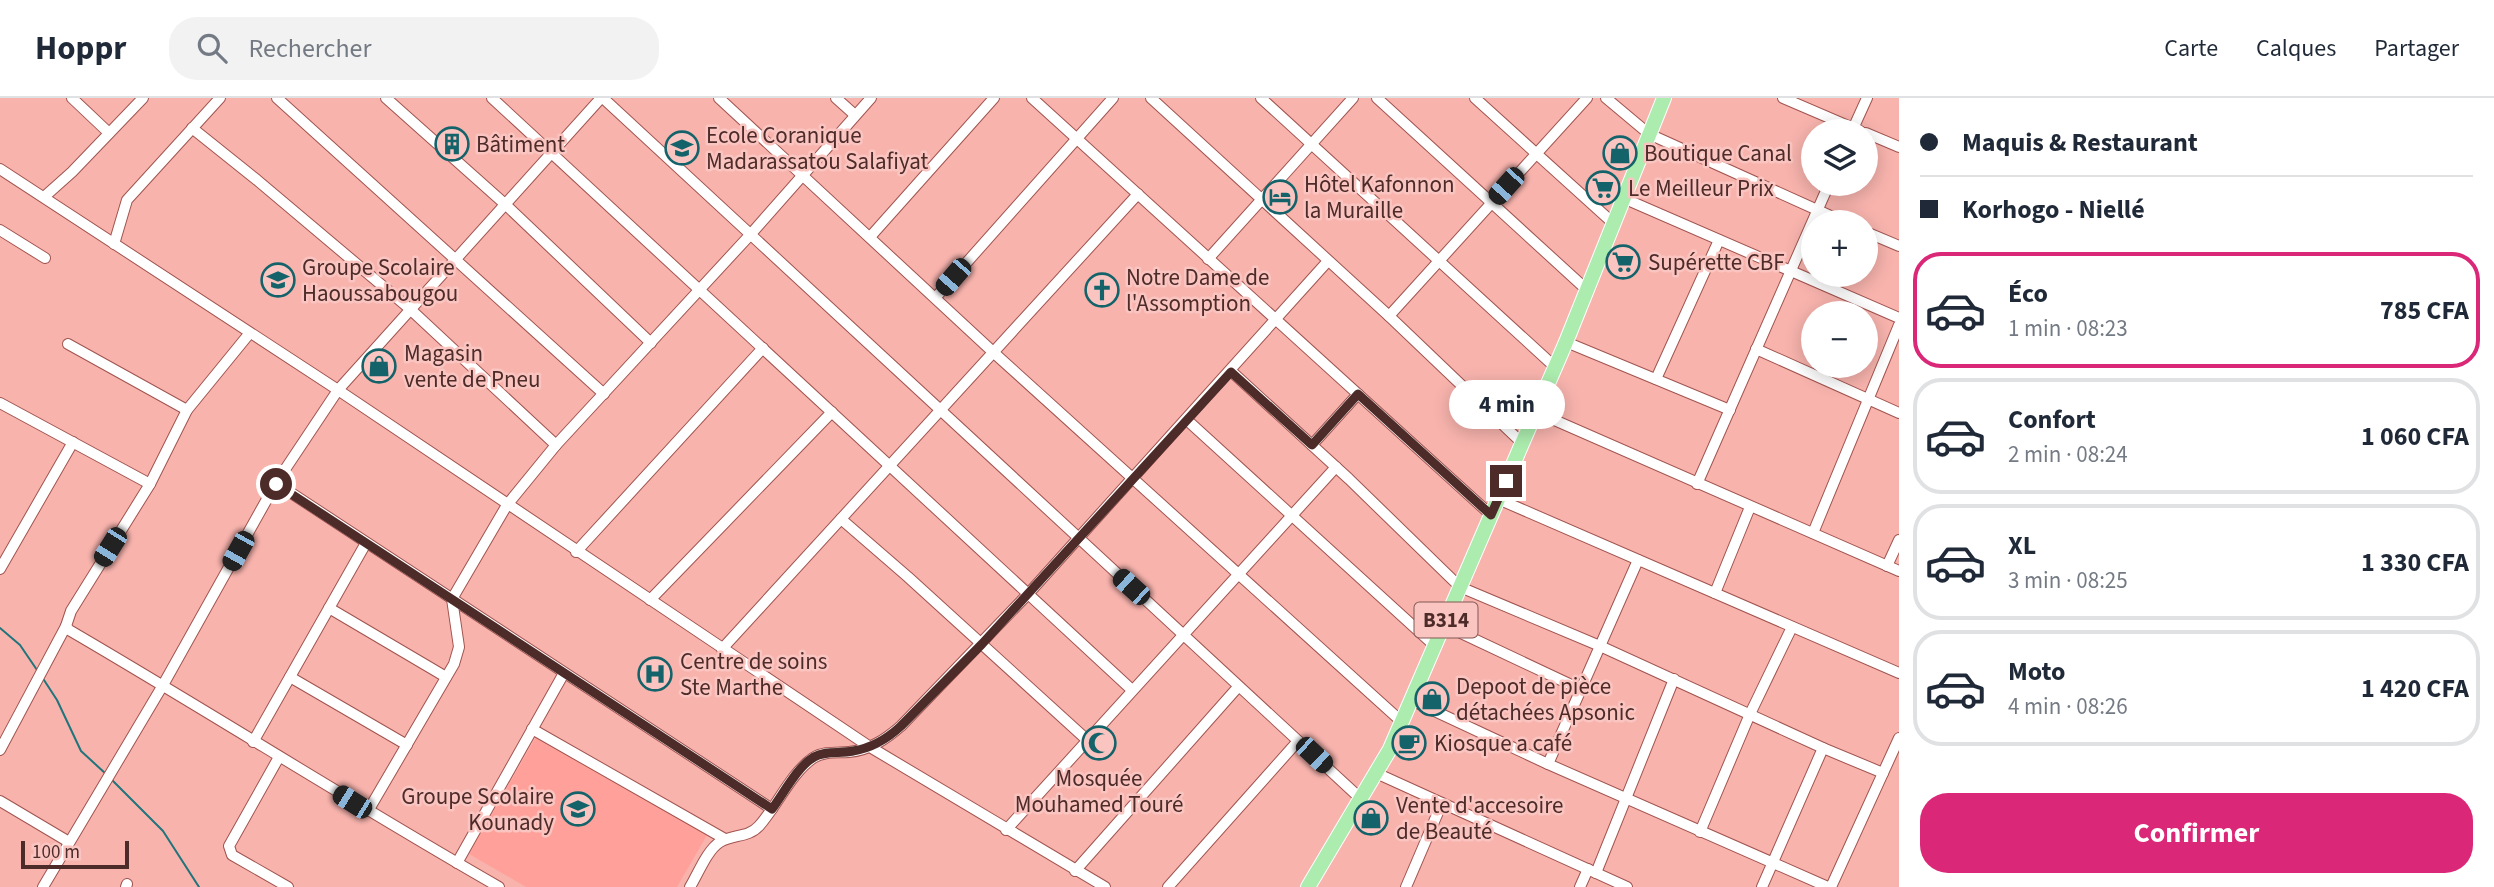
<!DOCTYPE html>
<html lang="fr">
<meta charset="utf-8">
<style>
body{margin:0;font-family:"Source Sans 3",sans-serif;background:#f2f2f3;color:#1f2937;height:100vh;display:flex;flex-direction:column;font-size:26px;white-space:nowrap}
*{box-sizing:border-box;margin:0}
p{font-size:23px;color:#747a83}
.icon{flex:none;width:38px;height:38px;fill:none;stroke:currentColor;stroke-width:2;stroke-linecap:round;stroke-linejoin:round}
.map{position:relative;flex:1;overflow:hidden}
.details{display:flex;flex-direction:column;background:#fff;width:595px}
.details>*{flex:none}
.guide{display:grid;align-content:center;height:154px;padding:0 21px;background:#fff}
.controls{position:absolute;left:1801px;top:21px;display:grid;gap:14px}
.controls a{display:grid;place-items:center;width:77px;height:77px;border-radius:50%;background:#fff;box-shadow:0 4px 18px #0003;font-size:35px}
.scale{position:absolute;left:21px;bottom:18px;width:108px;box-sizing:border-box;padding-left:7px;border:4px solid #4d2b29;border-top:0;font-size:19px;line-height:24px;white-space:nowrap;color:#4d2b29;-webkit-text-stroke:5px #fac5c0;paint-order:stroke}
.end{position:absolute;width:32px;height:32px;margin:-16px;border:9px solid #4d2b29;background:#fff;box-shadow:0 0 0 4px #fff}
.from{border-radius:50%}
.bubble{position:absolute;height:49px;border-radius:24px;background:#fff;box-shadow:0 4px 18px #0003;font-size:23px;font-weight:700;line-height:49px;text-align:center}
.car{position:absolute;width:21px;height:42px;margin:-21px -10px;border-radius:9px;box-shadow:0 0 5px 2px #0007;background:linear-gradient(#222 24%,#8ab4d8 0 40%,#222 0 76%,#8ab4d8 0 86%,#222 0)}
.guide b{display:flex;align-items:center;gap:24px;height:66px;font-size:26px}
.guide b+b{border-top:2px solid #e0e1e3}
.guide i{width:18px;height:18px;background:#1f2937}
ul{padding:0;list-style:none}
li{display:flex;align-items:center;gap:21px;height:116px;margin:0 14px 10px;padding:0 7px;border:4px solid #e0e1e3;border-radius:28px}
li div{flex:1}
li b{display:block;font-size:26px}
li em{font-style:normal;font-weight:700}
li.active{border-color:#db2777}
li>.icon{width:63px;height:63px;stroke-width:1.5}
.primary-button{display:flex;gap:14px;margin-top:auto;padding:14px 21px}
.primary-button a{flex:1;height:80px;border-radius:28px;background:#db2777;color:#fff;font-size:28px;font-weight:700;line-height:80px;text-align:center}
header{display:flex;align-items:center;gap:42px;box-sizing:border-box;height:98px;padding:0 35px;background:#fff;border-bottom:2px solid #e0e1e3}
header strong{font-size:33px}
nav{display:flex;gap:38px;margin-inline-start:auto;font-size:24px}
.search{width:490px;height:63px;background:#f2f2f3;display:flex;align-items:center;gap:18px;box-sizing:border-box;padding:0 24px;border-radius:28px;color:#747a83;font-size:26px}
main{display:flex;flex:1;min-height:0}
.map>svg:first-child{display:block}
</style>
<header>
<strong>Hoppr</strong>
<div class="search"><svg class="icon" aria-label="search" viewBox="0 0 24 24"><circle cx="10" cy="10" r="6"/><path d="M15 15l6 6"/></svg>Rechercher</div>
<nav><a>Carte</a><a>Calques</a><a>Partager</a></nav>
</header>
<main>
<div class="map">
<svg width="1899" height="789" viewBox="0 0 1899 789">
<rect width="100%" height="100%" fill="#f8b3ad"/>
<polygon fill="#ffa19a" points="536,639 707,737 677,789 526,789 469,756"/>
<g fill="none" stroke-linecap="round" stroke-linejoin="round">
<g stroke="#20747c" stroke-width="2">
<polyline points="0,530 20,547 37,572"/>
<polyline points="42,579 57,602 81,653 106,676"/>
<polyline points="112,682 163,733 199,789"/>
</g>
<defs>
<g id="minor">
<polyline points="72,0 109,35"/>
<polyline points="277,0 604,296"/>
<polyline points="386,0 506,107 651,245"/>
<polyline points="492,0 1132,592"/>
<polyline points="603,0 1361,701"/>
<polyline points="719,0 993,254 1402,624"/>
<polyline points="836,0 855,17"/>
<polyline points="1032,0 1491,417"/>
<polyline points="1151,0 1389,218 1522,345"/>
<polyline points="1261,0 1555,269"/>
<polyline points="1377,0 1587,192"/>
<polyline points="1475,0 1613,125"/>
<polyline points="1606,0 1649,36 1844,124"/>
<polyline points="1783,0 1860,33"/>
<polyline points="192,30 257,82 410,211 556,347"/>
<polyline points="1852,33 1867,0"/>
<polyline points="1866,35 1899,49"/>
<polyline points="0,71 338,292 870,649 1105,789"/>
<polyline points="44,99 72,74 143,0"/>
<polyline points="1623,100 1899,220"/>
<polyline points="0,132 45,160"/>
<polyline points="1866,134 1899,148"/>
<polyline points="870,139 994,0"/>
<polyline points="114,146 127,102 220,0"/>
<polyline points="1208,161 1353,0"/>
<polyline points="936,199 1113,0"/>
<polyline points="1389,218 1587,0"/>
<path d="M249,236L187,312L150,386L71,513L66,528L69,532C213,616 354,706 499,789"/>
<polyline points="1566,244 1730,312"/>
<polyline points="68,246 187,312"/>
<polyline points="1756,251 1899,315"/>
<polyline points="1231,273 1349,381 1460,489 1600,548 1823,650 1883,675"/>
<polyline points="1656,281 1719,142"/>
<polyline points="0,305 150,386"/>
<polyline points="1536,314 1899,473"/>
<polyline points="1187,322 1435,548"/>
<polyline points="1312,347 1358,296"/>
<polyline points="276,385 772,711"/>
<polyline points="1697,386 1829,86"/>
<polyline points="1498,401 1899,575"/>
<polyline points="841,421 908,479 1086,641"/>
<polyline points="1813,435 1899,227"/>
<polyline points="576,454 763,250"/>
<polyline points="1887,468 1899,442"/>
<polyline points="0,471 73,344"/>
<polyline points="1715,495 1750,409"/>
<polyline points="650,502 832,314"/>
<polyline points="329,510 446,579"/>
<polyline points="1444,527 1582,592"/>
<polyline points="722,551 1138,96"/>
<polyline points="290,579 407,647"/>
<polyline points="1411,602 1548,666 1828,789"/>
<polyline points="532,631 725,741"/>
<polyline points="253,644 366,445"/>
<polyline points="0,652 66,528"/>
<polyline points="279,659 229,748 232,757 288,789"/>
<polyline points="1548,666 1638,462"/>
<polyline points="1376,675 1627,789"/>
<polyline points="0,703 69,744"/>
<polyline points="368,713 454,566 459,549 452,501 507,407 556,347 750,137 871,0"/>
<polyline points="1006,732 1336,369"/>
<polyline points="1700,734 1750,616 1792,529"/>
<polyline points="457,765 564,575"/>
<polyline points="1075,773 1238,589"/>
<polyline points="1596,775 1674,581"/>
<polyline points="43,789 163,587 276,385 338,292 601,0"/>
<polyline points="126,789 127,786"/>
<path d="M690,789C698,776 707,752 720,744C733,736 748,740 759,728C777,708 791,675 813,660C824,653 837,655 849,654C870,652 886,641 901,628L1029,495L1328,163"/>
<polyline points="1168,789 1298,643"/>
<polyline points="1406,789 1442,705"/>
<polyline points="1580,789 1588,771"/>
<polyline points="1762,789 1823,650"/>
<polyline points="1831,789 1899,640"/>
</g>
<polyline id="major" points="1308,789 1390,651 1566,244 1664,0"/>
</defs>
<use href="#minor" stroke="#a1544f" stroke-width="12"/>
<use href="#major" stroke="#fff" stroke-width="16"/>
<use href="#minor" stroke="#fff" stroke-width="10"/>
<use href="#major" stroke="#acecae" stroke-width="14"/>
</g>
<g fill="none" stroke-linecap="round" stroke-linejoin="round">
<path stroke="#4d2b29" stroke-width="9" d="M276,386L772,711C784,695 797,669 814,659C826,652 840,656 853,653C872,650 887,641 901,628L982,546L1231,274L1312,347L1358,296L1491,417L1506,383"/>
</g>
<defs>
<symbol id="building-ring" viewBox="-11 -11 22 22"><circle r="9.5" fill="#fac5c0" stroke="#14636a" stroke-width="1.5"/><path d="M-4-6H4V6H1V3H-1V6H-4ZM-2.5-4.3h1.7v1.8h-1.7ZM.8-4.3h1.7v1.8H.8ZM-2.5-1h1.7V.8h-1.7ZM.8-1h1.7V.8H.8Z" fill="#14636a"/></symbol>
<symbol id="school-ring" viewBox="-11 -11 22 22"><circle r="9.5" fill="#fac5c0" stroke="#14636a" stroke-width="1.5"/><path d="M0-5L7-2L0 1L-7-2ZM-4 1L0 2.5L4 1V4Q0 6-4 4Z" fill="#14636a"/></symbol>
<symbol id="shop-ring" viewBox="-11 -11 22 22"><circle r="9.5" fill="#fac5c0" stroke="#14636a" stroke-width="1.5"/><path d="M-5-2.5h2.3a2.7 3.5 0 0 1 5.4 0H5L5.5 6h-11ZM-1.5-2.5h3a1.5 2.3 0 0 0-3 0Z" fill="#14636a"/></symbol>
<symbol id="supermarket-ring" viewBox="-11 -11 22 22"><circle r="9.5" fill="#fac5c0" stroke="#14636a" stroke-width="1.5"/><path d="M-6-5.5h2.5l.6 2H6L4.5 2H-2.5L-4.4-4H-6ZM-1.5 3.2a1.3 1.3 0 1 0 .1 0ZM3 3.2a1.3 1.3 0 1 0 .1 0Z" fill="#14636a"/></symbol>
<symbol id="hotel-ring" viewBox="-11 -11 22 22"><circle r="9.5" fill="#fac5c0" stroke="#14636a" stroke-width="1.5"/><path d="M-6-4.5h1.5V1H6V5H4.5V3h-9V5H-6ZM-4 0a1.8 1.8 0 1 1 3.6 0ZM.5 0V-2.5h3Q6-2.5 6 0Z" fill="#14636a"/></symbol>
<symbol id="church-ring" viewBox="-11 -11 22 22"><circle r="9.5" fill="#fac5c0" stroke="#14636a" stroke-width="1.5"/><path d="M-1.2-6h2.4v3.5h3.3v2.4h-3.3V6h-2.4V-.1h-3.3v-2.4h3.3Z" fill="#14636a"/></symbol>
<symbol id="hospital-ring" viewBox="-11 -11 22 22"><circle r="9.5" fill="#fac5c0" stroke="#14636a" stroke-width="1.5"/><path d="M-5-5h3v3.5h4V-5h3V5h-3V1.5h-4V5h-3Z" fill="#14636a"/></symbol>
<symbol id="mosque-ring" viewBox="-11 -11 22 22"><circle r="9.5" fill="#fac5c0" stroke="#14636a" stroke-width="1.5"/><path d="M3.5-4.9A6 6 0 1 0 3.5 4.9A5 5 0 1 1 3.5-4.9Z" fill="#14636a"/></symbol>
<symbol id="cafe-ring" viewBox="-11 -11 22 22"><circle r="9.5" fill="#fac5c0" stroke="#14636a" stroke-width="1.5"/><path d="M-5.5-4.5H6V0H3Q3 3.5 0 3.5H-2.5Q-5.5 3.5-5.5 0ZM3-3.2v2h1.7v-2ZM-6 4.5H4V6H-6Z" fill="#14636a"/></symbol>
</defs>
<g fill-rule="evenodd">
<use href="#building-ring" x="433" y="27" width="38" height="38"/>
<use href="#school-ring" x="663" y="31" width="38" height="38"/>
<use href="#shop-ring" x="1601" y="36" width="38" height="38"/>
<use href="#supermarket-ring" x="1584" y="71" width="38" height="38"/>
<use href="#hotel-ring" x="1261" y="80" width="38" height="38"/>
<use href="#supermarket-ring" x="1604" y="145" width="38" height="38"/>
<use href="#school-ring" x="259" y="163" width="38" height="38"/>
<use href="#church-ring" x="1083" y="173" width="38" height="38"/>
<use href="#shop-ring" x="360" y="249" width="38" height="38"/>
<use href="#hospital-ring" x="636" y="557" width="38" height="38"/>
<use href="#shop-ring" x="1413" y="582" width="38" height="38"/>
<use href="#mosque-ring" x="1080" y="626" width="38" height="38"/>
<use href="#cafe-ring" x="1390" y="626" width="38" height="38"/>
<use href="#school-ring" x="559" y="692" width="38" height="38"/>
<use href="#shop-ring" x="1352" y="701" width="38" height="38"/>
</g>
<g text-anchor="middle" stroke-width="5" stroke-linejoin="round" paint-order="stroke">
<rect fill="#fac5c0" stroke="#815956" stroke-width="2" x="1414.5" y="504.5" width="63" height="35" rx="5"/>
<g font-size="21" font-weight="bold" fill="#4d2b29">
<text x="1446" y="529">B314</text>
</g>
<g font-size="23" fill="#4d2b29" stroke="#fac5c0" text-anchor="start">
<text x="706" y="45">Ecole Coranique<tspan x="706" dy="26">Madarassatou Salafiyat</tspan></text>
<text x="476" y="54">Bâtiment</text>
<text x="1644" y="63">Boutique Canal</text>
<text x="1304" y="94">Hôtel Kafonnon<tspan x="1304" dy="26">la Muraille</tspan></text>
<text x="1628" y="98">Le Meilleur Prix</text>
<text x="1648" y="172">Supérette CBF</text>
<text x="302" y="177">Groupe Scolaire<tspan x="302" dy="26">Haoussabougou</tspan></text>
<text x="1126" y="187">Notre Dame de<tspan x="1126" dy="26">l'Assomption</tspan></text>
<text x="404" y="263">Magasin<tspan x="404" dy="26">vente de Pneu</tspan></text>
<text x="680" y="571">Centre de soins<tspan x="680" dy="26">Ste Marthe</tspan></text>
<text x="1456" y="596">Depoot de pièce<tspan x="1456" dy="26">détachées Apsonic</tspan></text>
<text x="1434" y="653">Kiosque a café</text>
<text x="1099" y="688" text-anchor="middle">Mosquée<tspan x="1099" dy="26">Mouhamed Touré</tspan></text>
<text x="554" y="706" text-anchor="end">Groupe Scolaire<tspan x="554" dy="26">Kounady</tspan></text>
<text x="1396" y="715">Vente d'accesoire<tspan x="1396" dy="26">de Beauté</tspan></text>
</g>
</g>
</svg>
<div class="controls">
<a><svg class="icon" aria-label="layers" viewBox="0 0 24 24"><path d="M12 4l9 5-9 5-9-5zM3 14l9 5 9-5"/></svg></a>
<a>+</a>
<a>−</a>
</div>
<div class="scale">100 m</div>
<i class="end from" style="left:276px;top:386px"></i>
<i class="end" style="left:1506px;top:383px"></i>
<div class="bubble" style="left:1449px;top:282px;width:116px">4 min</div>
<i class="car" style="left:1506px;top:88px;rotate:222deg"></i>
<i class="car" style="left:953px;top:179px;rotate:221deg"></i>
<i class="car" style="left:110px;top:449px;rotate:212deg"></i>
<i class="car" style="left:238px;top:453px;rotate:209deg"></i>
<i class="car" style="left:1131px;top:489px;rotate:312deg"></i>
<i class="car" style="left:1314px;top:657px;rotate:133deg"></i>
<i class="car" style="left:352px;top:704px;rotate:302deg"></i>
</div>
<section class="details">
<div class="guide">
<b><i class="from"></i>Maquis &amp; Restaurant</b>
<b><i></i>Korhogo - Niellé</b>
</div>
<ul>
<li class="active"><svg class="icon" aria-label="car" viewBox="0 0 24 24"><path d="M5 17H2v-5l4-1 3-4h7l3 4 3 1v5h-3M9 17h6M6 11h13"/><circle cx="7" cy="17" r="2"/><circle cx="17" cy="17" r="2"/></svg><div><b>Éco</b><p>1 min · 08:23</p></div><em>785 CFA</em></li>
<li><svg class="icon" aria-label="car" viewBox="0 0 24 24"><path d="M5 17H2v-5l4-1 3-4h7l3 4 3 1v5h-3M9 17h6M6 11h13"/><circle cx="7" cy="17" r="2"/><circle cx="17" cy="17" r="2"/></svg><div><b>Confort</b><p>2 min · 08:24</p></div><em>1 060 CFA</em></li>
<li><svg class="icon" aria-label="car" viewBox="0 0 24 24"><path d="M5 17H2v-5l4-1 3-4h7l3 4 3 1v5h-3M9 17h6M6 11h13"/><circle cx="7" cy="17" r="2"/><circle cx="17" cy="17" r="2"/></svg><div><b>XL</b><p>3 min · 08:25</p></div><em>1 330 CFA</em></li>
<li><svg class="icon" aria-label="car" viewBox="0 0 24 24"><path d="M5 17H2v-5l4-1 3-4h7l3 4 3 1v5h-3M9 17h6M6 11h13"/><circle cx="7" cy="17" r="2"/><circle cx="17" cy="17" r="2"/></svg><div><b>Moto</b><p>4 min · 08:26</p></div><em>1 420 CFA</em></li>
</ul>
<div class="primary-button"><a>Confirmer</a></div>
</section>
</main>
